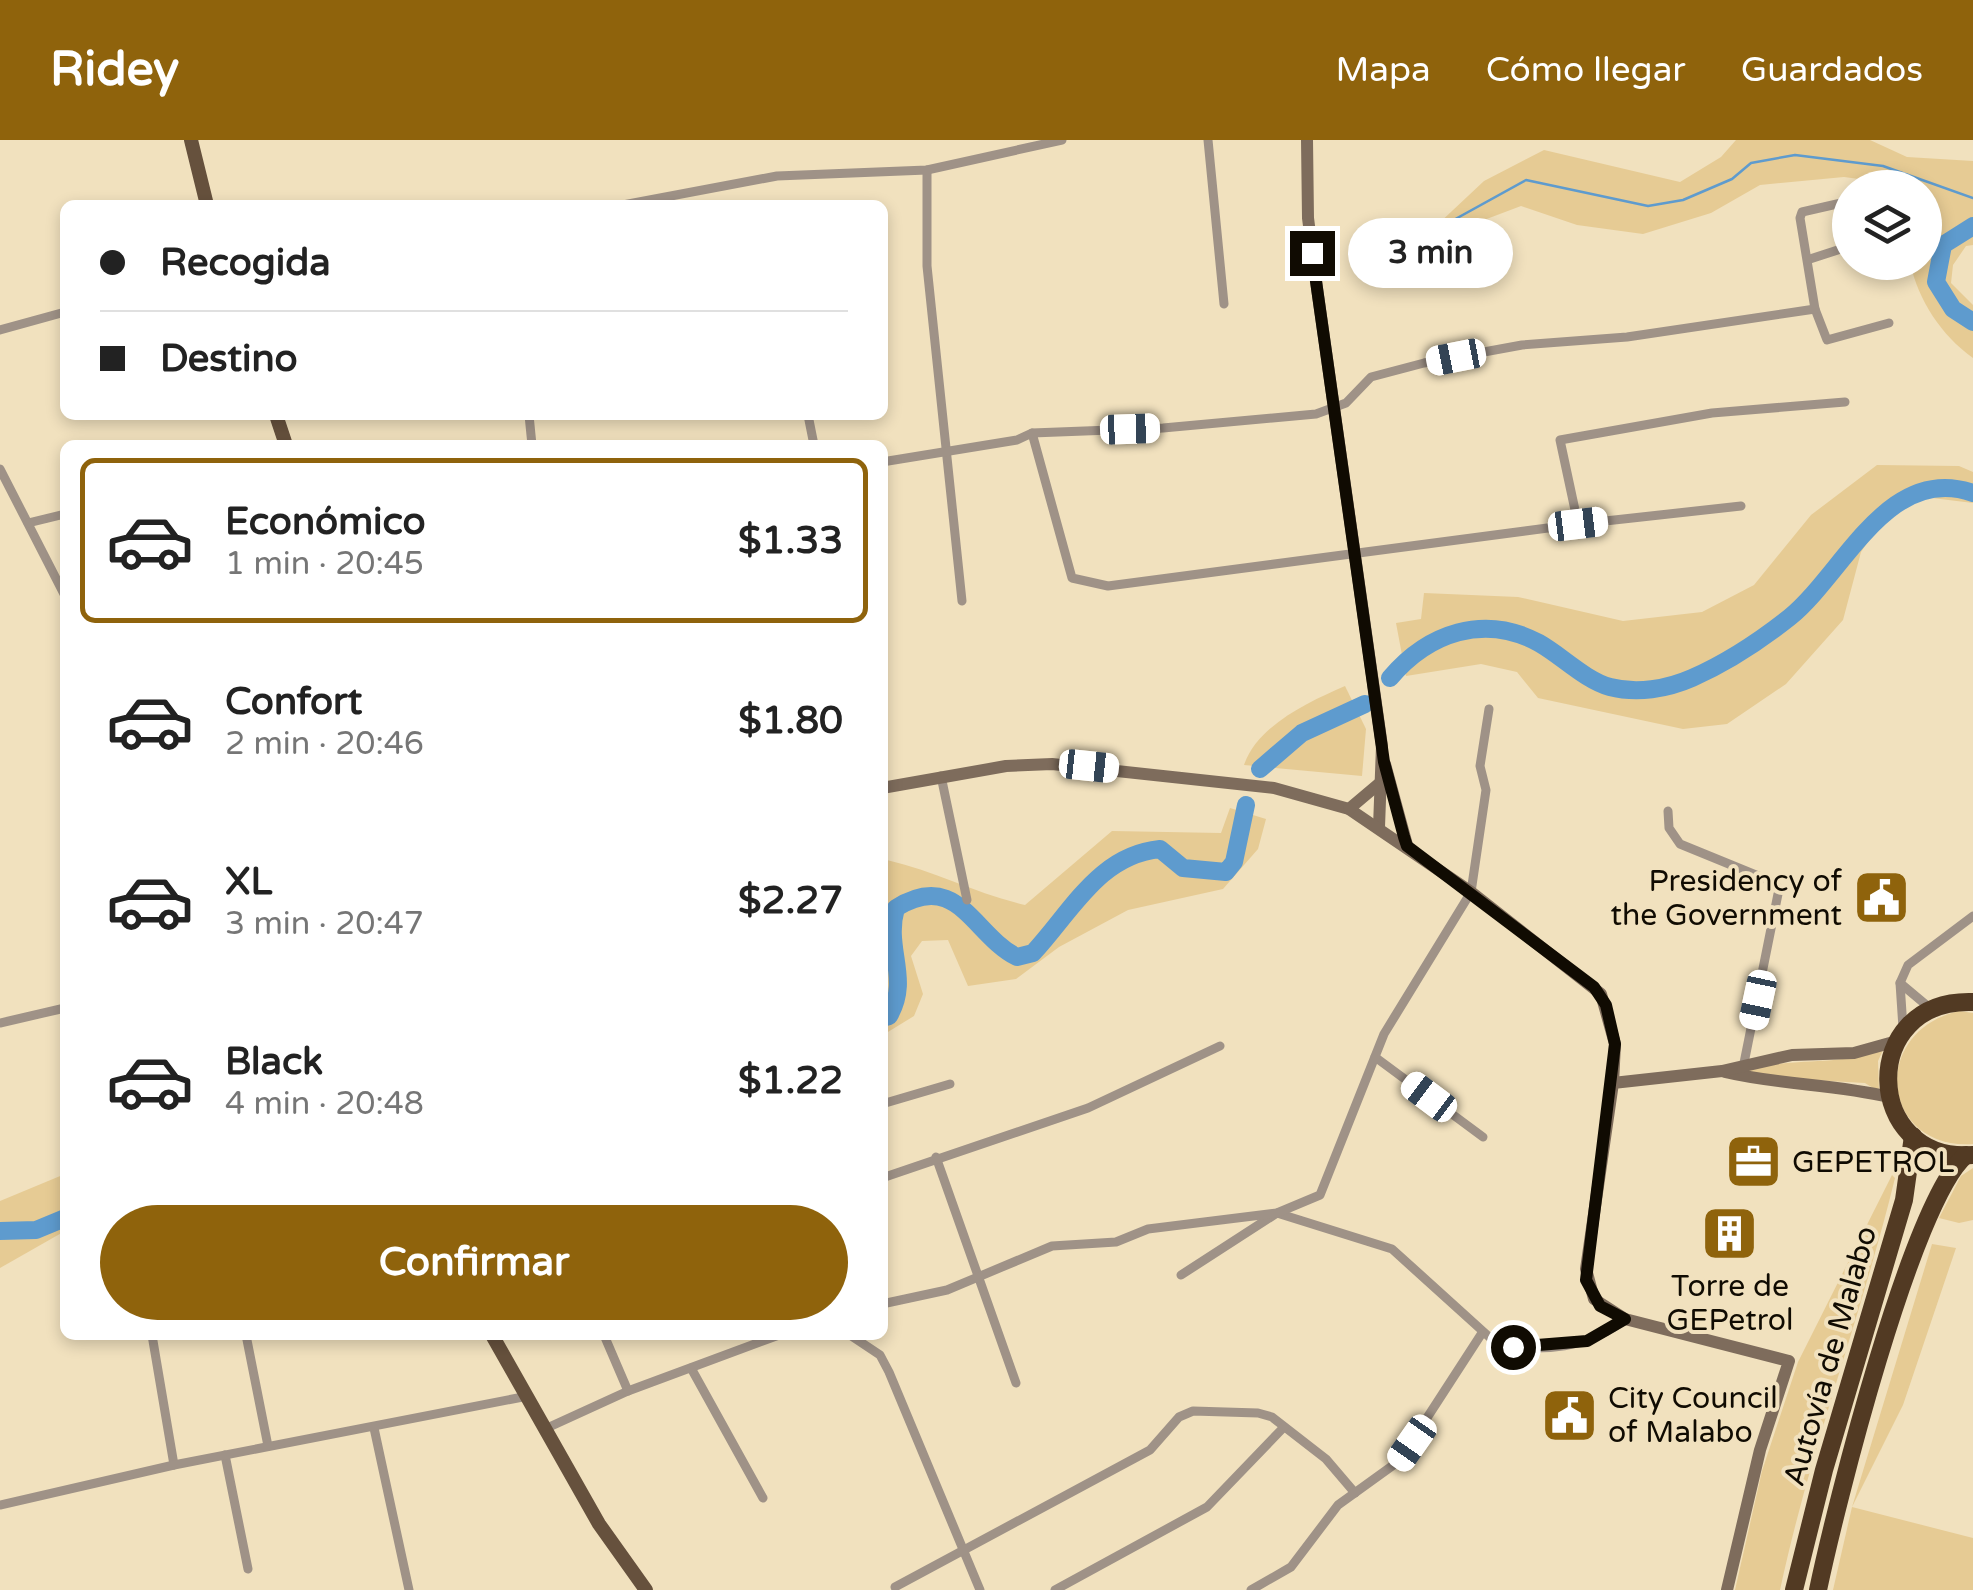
<!DOCTYPE html>
<html lang="es">
<meta charset="utf-8">
<style>
body{margin:0;font-family:"Varela Round",sans-serif;background:#f2f2f2;color:#222;height:100vh;display:flex;flex-direction:column;font-size:38px;white-space:nowrap}
*{box-sizing:border-box;margin:0}
p{font-size:32px;color:#767676}
.icon{flex:none;width:55px;height:55px;fill:none;stroke:currentColor;stroke-width:2;stroke-linecap:round;stroke-linejoin:round}
.map{position:relative;flex:1;overflow:hidden}
.details{position:absolute;left:60px;top:300px;width:828px;height:900px;display:flex;flex-direction:column;background:#fff;border-radius:15px;box-shadow:0 5px 15px #0003}
.details>*{flex:none}
.hud{position:absolute;left:60px;top:60px;width:828px;height:220px;border-radius:15px;box-shadow:0 5px 15px #0003;display:grid;align-content:center;height:220px;padding:0 40px;background:#fff}
.tools{position:absolute;left:1832px;top:30px;display:grid;gap:20px}
.tools a{display:grid;place-items:center;width:110px;height:110px;border-radius:50%;background:#fff;box-shadow:0 5px 15px #0003;font-size:50px}
.end{position:absolute;width:45px;height:45px;margin:-22px;border:12px solid #100b02;background:#fff;box-shadow:0 0 0 5px #fff}
.from{border-radius:50%}
.bubble{position:absolute;height:70px;border-radius:35px;background:#fff;box-shadow:0 5px 15px #0003;font-size:32px;font-weight:700;line-height:70px;text-align:center}
.car{position:absolute;width:30px;height:60px;margin:-30px -15px;border-radius:12px;box-shadow:0 0 8px 2px #0007;background:linear-gradient(#fff 24%,#345 0 40%,#fff 0 76%,#345 0 86%,#fff 0)}
.hud b{display:flex;align-items:center;gap:35px;height:95px;font-size:38px}
.hud b+b{border-top:2px solid #e0e0e0}
.hud i{width:25px;height:25px;background:#222}
ul{padding:18px 0 0;list-style:none}
li{display:flex;align-items:center;gap:30px;height:165px;margin:0 20px 15px;padding:0 20px;border:5px solid transparent;border-radius:15px}
li div{flex:1}
li b{display:block;font-size:38px}
li em{font-style:normal;font-weight:700}
li.selected{border-color:#8f630c}
li>.icon{width:90px;height:90px;stroke-width:1.5}
.primary-button{display:flex;gap:20px;margin-top:auto;padding:20px 40px}
.primary-button a{flex:1;height:115px;border-radius:60px;background:#8f630c;color:#fff;font-size:40px;font-weight:700;line-height:115px;text-align:center}
header{display:flex;align-items:center;gap:60px;box-sizing:border-box;height:140px;padding:0 50px;background:#8f630c;color:#fff}
header strong{font-size:48px}
nav{display:flex;gap:55px;margin-inline-start:auto;font-size:35px}
.map>svg:first-child{display:block}
</style>
<header>
<strong>Ridey</strong>
<nav><a>Mapa</a><a>Cómo llegar</a><a>Guardados</a></nav>
</header>
<div class="map">
<svg width="1973" height="1450" viewBox="0 0 1973 1450">
<rect width="100%" height="100%" fill="#f1e1be"/>
<g fill="#e6cb94">
<path d="M1736,0H1870L1907,17L1973,21V105L1966,106L1953,125L1951,143L1973,165V218C1941,195 1919,161 1910,123L1925,122V48L1844,37L1760,45L1711,73L1643,94L1577,85L1521,66L1476,83L1436,86L1484,41L1544,10L1680,42L1721,17Z"/>
<polygon points="1877,325 1959,326 1973,332 1973,363 1916,356 1886,375 1861,412 1843,480 1786,544 1727,584 1683,589 1538,558 1517,532 1481,524 1406,536 1396,483 1421,479 1424,453 1518,457 1623,481 1702,472 1754,445 1811,375"/>
<path d="M1345,546L1366,589L1362,636L1244,625C1257,586 1308,562 1345,546Z"/>
<path d="M1230,668L1266,679L1258,709L1223,749L1128,770L1059,807L1016,839L968,846L948,800L922,801L911,816L923,854L914,876L883,895L882,723L887,720C935,731 977,754 1025,765L1112,691L1221,693Z"/>
<path d="M1959,871L1973,873V1004C1881,1010 1868,892 1959,871Z"/>
<path d="M1883,910L1878,921L1879,952L1865,943L1756,937L1741,932C1787,916 1838,927 1883,910Z"/>
<polygon points="1973,1028 1973,1080 1959,1083 1939,1078 1961,1036"/>
<polygon points="65,1034 65,1091 0,1128 0,1061"/>
<path d="M1892,1035L1895,1038C1861,1177 1810,1310 1780,1450H1735L1762,1331L1798,1222Z"/>
<polygon points="1932,1104 1956,1108 1903,1265 1852,1367 1973,1398 1973,1450 1833,1450 1852,1367"/>
</g>
<g fill="none" stroke-linecap="round" stroke-linejoin="round">
<polyline stroke="#5e9bce" stroke-width="2.5" points="1393,120 1421,98 1526,40 1648,66 1683,60 1732,39 1751,23 1795,15 1883,26 1973,58"/>
<g stroke="#5e9bce" stroke-width="18">
<polyline points="1973,86 1943,105 1936,142 1953,169 1973,182"/>
<path d="M1390,538C1428,493 1484,473 1539,503C1562,516 1585,540 1610,547C1637,554 1667,549 1692,538C1726,523 1761,500 1790,477C1844,433 1888,323 1973,353"/>
<polyline points="1260,629 1302,593 1365,564"/>
<path d="M882,878L889,876C911,838 884,809 896,768C958,729 973,795 1017,817L1033,813C1072,771 1099,715 1160,709L1183,728L1226,732L1234,722L1246,665"/>
<polyline points="0,1091 36,1090 65,1078"/>
</g>
<g stroke="#9f9287" stroke-width="9">
<polyline points="1208,0 1224,164"/>
<polyline points="927,30 927,126 962,461"/>
<polyline points="623,65 777,36 927,30 1062,0"/>
<polyline points="1810,119 1850,106"/>
<polyline points="1815,169 1827,200 1889,183"/>
<polyline points="0,190 65,172"/>
<polyline points="529,275 532,305"/>
<polyline points="808,275 814,305"/>
<polyline points="1032,293 1072,438 1108,446 1578,384 1560,300 1712,273 1845,262"/>
<polyline points="882,322 1017,300 1032,293 1163,288 1316,274 1346,263 1371,237 1424,223 1522,205 1627,197 1815,169 1800,78 1802,72 1850,61"/>
<polyline points="0,329 65,456"/>
<polyline points="28,383 65,374"/>
<polyline points="1578,384 1741,366"/>
<polyline points="941,636 967,760"/>
<polyline points="1668,671 1669,688 1680,704 1773,742 1779,749 1744,923"/>
<polyline points="1900,843 1931,869"/>
<polyline points="0,883 65,868"/>
<polyline points="1903,888 1900,843 1908,825 1973,776"/>
<polyline points="1375,917 1483,997"/>
<polyline points="882,964 950,944"/>
<polyline points="936,1017 1016,1243"/>
<polyline points="882,1038 1088,968 1220,906"/>
<path d="M1181,1135L1277,1073L1392,1109L1497,1204C1541,1213 1590,1208 1625,1179"/>
<polyline points="882,1164 947,1150 1052,1106 1116,1102 1148,1089 1277,1073 1320,1055 1384,894 1471,752 1486,650 1480,626 1489,569"/>
<polyline points="152,1195 174,1325"/>
<polyline points="246,1195 268,1306"/>
<polyline points="604,1195 628,1251"/>
<polyline points="850,1195 880,1215 889,1232 980,1450"/>
<polyline points="691,1228 763,1358"/>
<polyline points="374,1288 409,1450"/>
<polyline points="547,1288 628,1251 779,1195"/>
<polyline points="225,1315 248,1429"/>
<polyline points="0,1365 174,1325 528,1256"/>
<polyline points="895,1447 1150,1310 1179,1277 1193,1271 1258,1273 1272,1277 1326,1319 1355,1353"/>
<polyline points="1055,1450 1207,1367 1284,1287"/>
<polyline points="1251,1450 1291,1427 1338,1365 1399,1321 1482,1193"/>
</g>
<g stroke="#7e6c5c" stroke-width="12">
<polyline points="1307,0 1308,78 1317,148 1382,606 1379,687"/>
<polyline points="1385,624 1407,705"/>
<polyline points="882,648 1006,626 1052,624 1274,648 1349,669 1471,752 1601,854 1615,904 1613,943"/>
<polyline points="1349,669 1381,642"/>
<path d="M1725,932C1779,945 1835,944 1889,957"/>
<polyline points="1727,1450 1760,1310 1789,1221 1625,1179 1594,1159 1586,1129 1613,943 1722,931 1792,915 1854,913 1897,901"/>
</g>
<g stroke="#66513d" stroke-width="14">
<polyline points="191,0 207,65"/>
<polyline points="276,275 286,305"/>
<polyline points="492,1195 599,1384 646,1450"/>
</g>
<g stroke="#523a23" stroke-width="18">
<path d="M1973,1015C1863,1024 1857,858 1973,862"/>
<polyline points="1794,1450 1824,1330 1904,1060 1913,996"/>
<path d="M1818,1450C1835,1369 1912,1060 1966,1015"/>
</g>
</g>
<g fill="none" stroke-linecap="round" stroke-linejoin="round">
<polyline stroke="#100b02" stroke-width="12" points="1312,113 1384,622 1404,697 1407,706 1594,847 1606,865 1615,904 1586,1140 1600,1166 1625,1179 1587,1201 1513,1207"/>
</g>
<defs>
<symbol id="civic-square" viewBox="-11 -11 22 22"><rect x="-9" y="-9" width="18" height="18" rx="4" fill="#8f630c" stroke="#f1e1be"/><path d="M-.6-6.5H3V-4.5H.6V-3L4-1V1h2V6H-6V1h2V-1L-.6-3ZM-1.2 2.5V6h2.4V2.5Z" fill="#fff"/></symbol>
<symbol id="office-square" viewBox="-11 -11 22 22"><rect x="-9" y="-9" width="18" height="18" rx="4" fill="#8f630c" stroke="#f1e1be"/><path d="M-6-3h4V-5.5h4V-3h4V5H-6ZM-1-4.5V-3h2v-1.5ZM-6 0V1H6V0Z" fill="#fff"/></symbol>
<symbol id="building-square" viewBox="-11 -11 22 22"><rect x="-9" y="-9" width="18" height="18" rx="4" fill="#8f630c" stroke="#f1e1be"/><path d="M-4-6H4V6H1V3H-1V6H-4ZM-2.5-4.3h1.7v1.8h-1.7ZM.8-4.3h1.7v1.8H.8ZM-2.5-1h1.7V.8h-1.7ZM.8-1h1.7V.8H.8Z" fill="#fff"/></symbol>
</defs>
<g fill-rule="evenodd">
<use href="#civic-square" x="1850" y="726" width="63" height="63"/>
<use href="#office-square" x="1722" y="990" width="63" height="63"/>
<use href="#building-square" x="1698" y="1062" width="63" height="63"/>
<use href="#civic-square" x="1538" y="1244" width="63" height="63"/>
</g>
<g text-anchor="middle" stroke-width="8" stroke-linejoin="round" paint-order="stroke">
<g font-size="30" fill="#100b02" stroke="#f1e1be" text-anchor="start">
<text x="1842" y="751" text-anchor="end">Presidency of<tspan x="1842" dy="34">the Government</tspan></text>
<text x="1792" y="1032">GEPETROL</text>
<text x="1730" y="1156" text-anchor="middle">Torre de<tspan x="1730" dy="34">GEPetrol</tspan></text>
<text x="1608" y="1268">City Council<tspan x="1608" dy="34">of Malabo</tspan></text>
</g>
<g font-size="30" fill="#100b02" stroke="#f1e1be">
<text transform="translate(1830 1216) rotate(-74)" y="10">Autovía de Malabo</text>
</g>
</g>
</svg>
<div class="tools">
<a><svg class="icon" aria-label="layers" viewBox="0 0 24 24"><path d="M12 4l9 5-9 5-9-5zM3 14l9 5 9-5"/></svg></a>
</div>
<i class="end from" style="left:1513px;top:1207px"></i>
<i class="end" style="left:1312px;top:113px"></i>
<div class="bubble" style="left:1348px;top:78px;width:165px">3 min</div>
<i class="car" style="left:1456px;top:217px;rotate:259deg"></i>
<i class="car" style="left:1130px;top:289px;rotate:88deg"></i>
<i class="car" style="left:1578px;top:384px;rotate:83deg"></i>
<i class="car" style="left:1089px;top:626px;rotate:96deg"></i>
<i class="car" style="left:1758px;top:860px;rotate:192deg"></i>
<i class="car" style="left:1429px;top:957px;rotate:307deg"></i>
<i class="car" style="left:1412px;top:1303px;rotate:215deg"></i>
<div class="hud">
<b><i class="from"></i>Recogida</b>
<b><i></i>Destino</b>
</div>
<section class="details">
<ul>
<li class="selected"><svg class="icon" aria-label="car" viewBox="0 0 24 24"><path d="M5 17H2v-5l4-1 3-4h7l3 4 3 1v5h-3M9 17h6M6 11h13"/><circle cx="7" cy="17" r="2"/><circle cx="17" cy="17" r="2"/></svg><div><b>Económico</b><p>1 min · 20:45</p></div><em>$1.33</em></li>
<li><svg class="icon" aria-label="car" viewBox="0 0 24 24"><path d="M5 17H2v-5l4-1 3-4h7l3 4 3 1v5h-3M9 17h6M6 11h13"/><circle cx="7" cy="17" r="2"/><circle cx="17" cy="17" r="2"/></svg><div><b>Confort</b><p>2 min · 20:46</p></div><em>$1.80</em></li>
<li><svg class="icon" aria-label="car" viewBox="0 0 24 24"><path d="M5 17H2v-5l4-1 3-4h7l3 4 3 1v5h-3M9 17h6M6 11h13"/><circle cx="7" cy="17" r="2"/><circle cx="17" cy="17" r="2"/></svg><div><b>XL</b><p>3 min · 20:47</p></div><em>$2.27</em></li>
<li><svg class="icon" aria-label="car" viewBox="0 0 24 24"><path d="M5 17H2v-5l4-1 3-4h7l3 4 3 1v5h-3M9 17h6M6 11h13"/><circle cx="7" cy="17" r="2"/><circle cx="17" cy="17" r="2"/></svg><div><b>Black</b><p>4 min · 20:48</p></div><em>$1.22</em></li>
</ul>
<div class="primary-button"><a>Confirmar</a></div>
</section>
</div>
